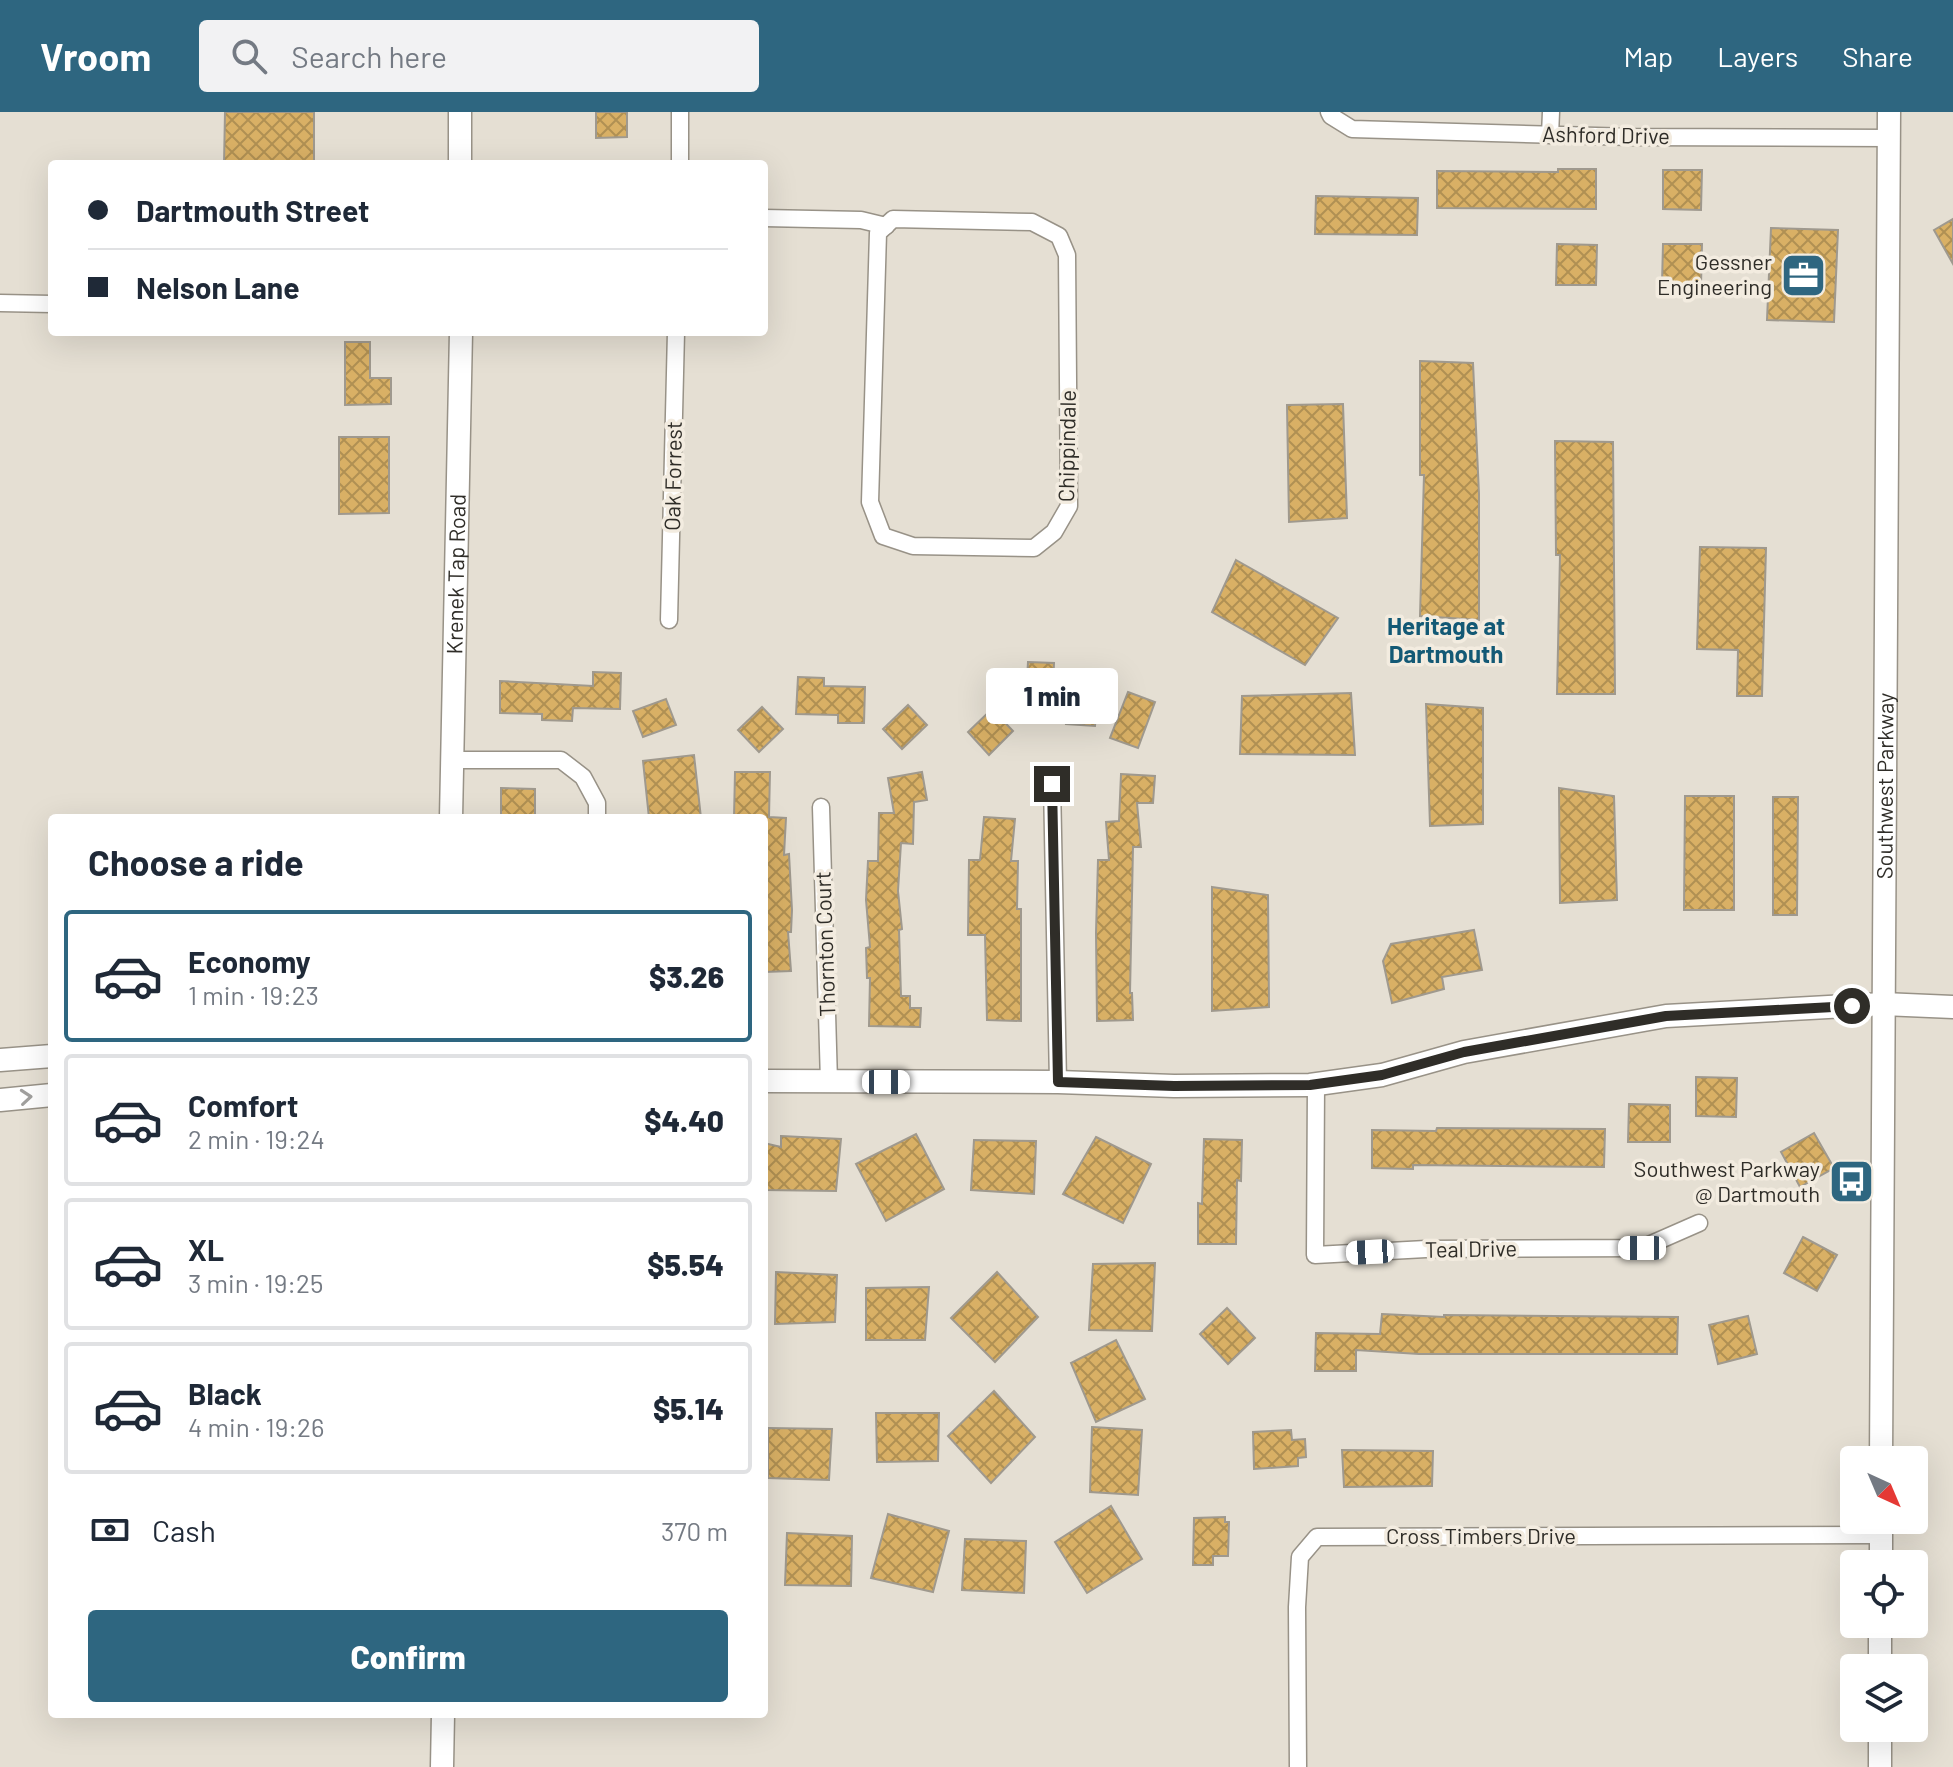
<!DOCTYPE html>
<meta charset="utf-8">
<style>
body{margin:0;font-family:Barlow,sans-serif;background:#f2f2f3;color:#1f2937;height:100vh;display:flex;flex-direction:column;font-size:30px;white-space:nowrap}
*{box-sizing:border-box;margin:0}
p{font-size:26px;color:#747a83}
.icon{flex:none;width:44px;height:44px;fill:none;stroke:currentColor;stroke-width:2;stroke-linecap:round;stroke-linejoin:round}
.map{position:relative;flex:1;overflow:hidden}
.sheet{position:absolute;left:48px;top:702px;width:720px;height:904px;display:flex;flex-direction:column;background:#fff;border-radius:8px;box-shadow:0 8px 32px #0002}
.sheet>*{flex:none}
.guide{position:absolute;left:48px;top:48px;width:720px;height:176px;border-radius:8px;box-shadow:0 8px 32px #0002;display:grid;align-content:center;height:176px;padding:0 40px;background:#fff}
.needle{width:52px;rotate:136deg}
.buttons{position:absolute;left:1840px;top:1334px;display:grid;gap:16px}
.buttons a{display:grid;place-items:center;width:88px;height:88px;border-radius:8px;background:#fff;box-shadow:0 8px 32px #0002;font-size:40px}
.end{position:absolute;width:36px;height:36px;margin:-18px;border:10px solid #2f2d28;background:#fff;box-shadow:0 0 0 4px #fff}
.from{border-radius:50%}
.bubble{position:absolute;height:56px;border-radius:8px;background:#fff;box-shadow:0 8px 32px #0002;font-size:26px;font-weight:800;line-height:56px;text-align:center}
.car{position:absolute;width:24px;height:48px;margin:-24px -12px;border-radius:10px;box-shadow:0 0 6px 2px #0007;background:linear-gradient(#fff 24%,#345 0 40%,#fff 0 76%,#345 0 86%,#fff 0)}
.guide b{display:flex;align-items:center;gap:28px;height:76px;font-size:30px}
.guide b+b{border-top:2px solid #e0e1e3}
.guide i{width:20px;height:20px;background:#1f2937}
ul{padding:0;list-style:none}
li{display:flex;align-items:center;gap:24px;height:132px;margin:0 16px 12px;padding:0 24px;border:4px solid #e0e1e3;border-radius:8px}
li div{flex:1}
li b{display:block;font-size:30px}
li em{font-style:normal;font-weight:800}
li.current{border-color:#2e6680}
li>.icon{width:72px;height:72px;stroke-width:1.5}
h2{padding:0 40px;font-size:36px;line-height:96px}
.pay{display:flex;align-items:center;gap:20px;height:88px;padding:0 40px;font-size:30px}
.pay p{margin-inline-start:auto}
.cta{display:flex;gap:16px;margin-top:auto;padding:16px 40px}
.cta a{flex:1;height:92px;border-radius:8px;background:#2e6680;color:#fff;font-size:32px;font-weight:800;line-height:92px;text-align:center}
header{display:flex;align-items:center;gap:48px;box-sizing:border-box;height:112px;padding:0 40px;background:#2e6680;color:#fff}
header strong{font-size:38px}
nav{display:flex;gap:44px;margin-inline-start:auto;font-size:28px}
.search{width:560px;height:72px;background:#f2f2f3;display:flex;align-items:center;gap:20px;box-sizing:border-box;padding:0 28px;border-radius:8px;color:#747a83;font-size:30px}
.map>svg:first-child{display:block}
</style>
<header>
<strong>Vroom</strong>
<div class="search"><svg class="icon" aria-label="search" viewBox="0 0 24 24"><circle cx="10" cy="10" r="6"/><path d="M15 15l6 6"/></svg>Search here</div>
<nav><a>Map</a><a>Layers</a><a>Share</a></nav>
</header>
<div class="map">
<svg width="1953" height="1655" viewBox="0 0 1953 1655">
<defs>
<pattern id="building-cross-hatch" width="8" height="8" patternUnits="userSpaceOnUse" patternTransform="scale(2)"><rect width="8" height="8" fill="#d9b065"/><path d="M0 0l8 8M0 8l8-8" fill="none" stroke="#b09053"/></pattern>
</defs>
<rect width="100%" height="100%" fill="#e5dfd3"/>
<g fill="url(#building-cross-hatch)" stroke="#9f998e" stroke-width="2">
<polygon points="225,0 314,0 314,52 224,52"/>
<polygon points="596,0 627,0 627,25 596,26"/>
<polygon points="1558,57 1596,57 1596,97 1437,96 1437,59 1558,60"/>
<polygon points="1663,58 1702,58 1701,98 1663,97"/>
<polygon points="1316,84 1418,86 1417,123 1315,122"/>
<polygon points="1953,107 1953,152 1934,118"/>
<polygon points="1771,116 1838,118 1834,210 1767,208"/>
<polygon points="1557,132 1597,133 1596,173 1556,173"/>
<polygon points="1663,132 1702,132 1701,173 1662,172"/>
<polygon points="345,230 370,230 370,266 391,266 391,292 345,293"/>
<polygon points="1420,249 1473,251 1479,382 1479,508 1420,504 1424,363 1420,363"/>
<polygon points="1343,292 1347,406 1289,410 1287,293"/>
<polygon points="339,325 389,325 389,401 339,402"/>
<polygon points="1555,329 1613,330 1615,582 1557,582 1560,443 1556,443"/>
<polygon points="1700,435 1766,436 1762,584 1737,584 1738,538 1697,537"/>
<polygon points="1236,448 1338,506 1305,553 1212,500"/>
<polygon points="1028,550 1054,551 1053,575 1098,579 1095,614 1066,612 1067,602 1025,601"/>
<polygon points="593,560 621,561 620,597 573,596 572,609 542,608 542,602 500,601 500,569 593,574"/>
<polygon points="798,565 824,566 824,574 865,575 864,611 838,611 838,603 796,602"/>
<polygon points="1128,580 1155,590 1138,636 1110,626"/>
<polygon points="1351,581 1355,643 1240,642 1242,584"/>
<polygon points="666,587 676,613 643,625 633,599"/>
<polygon points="1426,592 1483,596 1483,712 1430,714"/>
<polygon points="908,593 927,613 902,637 883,617"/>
<polygon points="762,595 783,617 759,640 738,618"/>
<polygon points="992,597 1013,619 989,643 968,620"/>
<polygon points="694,643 701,706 649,706 643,649"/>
<polygon points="735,660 770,660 769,705 786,706 784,743 789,742 792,798 791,820 788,820 791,859 764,860 764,706 734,706"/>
<polygon points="922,660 927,688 914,690 913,732 901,731 898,779 902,817 899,818 901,884 910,884 910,896 921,896 920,915 869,914 870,866 867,866 866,836 870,835 866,788 868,749 878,749 879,701 894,701 888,666"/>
<polygon points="1121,662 1155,664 1153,691 1137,691 1141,735 1133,735 1130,881 1132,881 1133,908 1097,909 1096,821 1098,748 1109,748 1106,710 1119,709"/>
<polygon points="501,676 535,677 535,706 501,706"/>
<polygon points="1559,676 1614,684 1617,788 1560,791"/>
<polygon points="1685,684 1734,684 1734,798 1684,798"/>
<polygon points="1773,685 1798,685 1797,803 1773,803"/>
<polygon points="984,705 1015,707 1011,749 1018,749 1017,797 1021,797 1021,909 987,908 985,823 968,823 969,748 980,748"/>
<polygon points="1212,775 1268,783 1269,895 1212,899"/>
<polygon points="1474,818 1482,858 1442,865 1444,877 1392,891 1383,849 1391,832"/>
<polygon points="1696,965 1737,966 1736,1005 1696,1004"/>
<polygon points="1629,992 1670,993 1670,1030 1628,1030"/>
<polygon points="1437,1016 1605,1017 1604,1055 1413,1053 1413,1057 1372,1056 1372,1018 1436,1019"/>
<polygon points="1814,1021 1834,1056 1800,1075 1781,1040"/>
<polygon points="916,1022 944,1077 886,1109 856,1052"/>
<polygon points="781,1024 841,1027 836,1079 764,1078 764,1031 781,1035"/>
<polygon points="1096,1025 1151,1052 1123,1111 1063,1082"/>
<polygon points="1204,1027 1242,1028 1241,1069 1237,1068 1236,1132 1198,1132 1198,1091 1202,1092"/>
<polygon points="974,1028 1036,1029 1034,1082 971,1078"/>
<polygon points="1803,1125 1837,1143 1817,1179 1784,1161"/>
<polygon points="1155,1151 1152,1219 1089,1218 1093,1152"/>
<polygon points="776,1160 837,1163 835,1210 775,1212"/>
<polygon points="997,1160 1038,1205 995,1250 951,1206"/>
<polygon points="929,1175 925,1228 866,1228 866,1176"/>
<polygon points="1227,1196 1255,1226 1228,1252 1200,1222"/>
<polygon points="1382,1202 1444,1205 1444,1203 1678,1205 1677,1242 1419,1242 1356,1238 1356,1259 1315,1259 1316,1221 1380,1222"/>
<polygon points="1748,1204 1757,1242 1718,1252 1709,1213"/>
<polygon points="1116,1228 1145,1287 1096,1310 1071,1251"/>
<polygon points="994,1279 1035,1325 991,1371 948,1324"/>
<polygon points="876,1301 939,1301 938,1349 877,1350"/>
<polygon points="1092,1315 1142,1318 1138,1383 1090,1380"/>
<polygon points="768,1316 832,1317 829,1368 768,1366"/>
<polygon points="1291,1318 1292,1328 1305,1327 1306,1345 1298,1346 1298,1354 1254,1357 1253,1320"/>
<polygon points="1342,1338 1433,1339 1432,1374 1344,1375"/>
<polygon points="1111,1394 1142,1447 1087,1481 1055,1430"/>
<polygon points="888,1402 949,1419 933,1480 871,1466"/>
<polygon points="1225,1405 1225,1410 1229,1410 1228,1444 1213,1444 1213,1453 1193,1453 1194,1406"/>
<polygon points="787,1421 852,1424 851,1474 785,1473"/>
<polygon points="965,1427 1026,1429 1024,1481 962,1478"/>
</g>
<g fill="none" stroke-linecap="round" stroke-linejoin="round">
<defs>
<g id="street">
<polyline points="1329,0 1331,4 1352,17 1633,25 1889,26"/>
<polyline points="1550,23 1551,0"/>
<polyline points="680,52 680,0"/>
<polyline points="764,106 861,108 886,114"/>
<polygon points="893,107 1032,110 1059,124 1067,143 1069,394 1054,420 1034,436 913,434 883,424 870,390 878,121"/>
<polyline points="0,191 52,192"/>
<polyline points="669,508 676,220"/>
<polyline points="452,648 561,648 583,665 597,691 597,706"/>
<polyline points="1052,672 1058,970"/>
<polyline points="821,695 829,970"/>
<polyline points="1316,972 1315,1143 1426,1137 1642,1136 1699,1111"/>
<polyline points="1298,1655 1297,1495 1300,1445 1317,1425 1881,1423"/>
</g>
<g id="secondary">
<polyline points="460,0 460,52"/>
<path id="s1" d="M451,706L461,220"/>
<polyline points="0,948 52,944"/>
<polyline points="764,969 1058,970 1174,974 1310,973 1382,963 1464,940 1666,904 1883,892 1953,895"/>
<polyline points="0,988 52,983"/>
<path id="s2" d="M1881,1348L1889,0"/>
<polyline points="1881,1452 1881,1408"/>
<polyline points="1880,1556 1880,1512"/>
<polyline points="442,1655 443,1602"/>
<polyline points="1880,1655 1880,1616"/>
</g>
</defs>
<use href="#street" stroke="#989287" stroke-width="19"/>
<use href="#secondary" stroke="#989287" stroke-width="25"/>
<use href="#street" stroke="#fff" stroke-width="16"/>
<use href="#secondary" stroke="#fff" stroke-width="22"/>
</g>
<defs><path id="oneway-chevron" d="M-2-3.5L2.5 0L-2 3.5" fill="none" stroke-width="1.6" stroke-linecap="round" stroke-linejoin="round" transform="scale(2)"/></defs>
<use stroke="#a1a09e" href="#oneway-chevron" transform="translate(26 985) rotate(-5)"/>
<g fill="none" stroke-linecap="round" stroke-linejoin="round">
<polyline stroke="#2f2d28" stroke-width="10" points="1052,672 1058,970 1174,974 1310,973 1382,963 1464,940 1666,904 1852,894"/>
</g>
<defs>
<symbol id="office-square" viewBox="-11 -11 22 22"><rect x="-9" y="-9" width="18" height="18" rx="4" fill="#2e6680" stroke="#f3ece0"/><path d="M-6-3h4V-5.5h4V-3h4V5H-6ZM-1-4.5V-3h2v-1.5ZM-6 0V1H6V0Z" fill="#fff"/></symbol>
<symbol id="bus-square" viewBox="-11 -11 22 22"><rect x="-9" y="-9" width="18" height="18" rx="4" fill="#2e6680" stroke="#f3ece0"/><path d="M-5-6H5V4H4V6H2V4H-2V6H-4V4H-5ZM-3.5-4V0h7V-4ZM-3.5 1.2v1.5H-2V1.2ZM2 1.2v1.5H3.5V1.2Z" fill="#fff"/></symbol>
</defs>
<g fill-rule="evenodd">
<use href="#office-square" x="1778" y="138" width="51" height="51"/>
<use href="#bus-square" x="1826" y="1044" width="51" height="51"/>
</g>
<g text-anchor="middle" stroke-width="7" stroke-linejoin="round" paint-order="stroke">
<g font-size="22" fill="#2f2d28" stroke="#f3ece0">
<text transform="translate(1606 23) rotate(1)" y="8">Ashford Drive</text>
<text transform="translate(1067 334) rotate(-89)" y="8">Chippindale</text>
<text transform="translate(673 364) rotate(-89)" y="8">Oak Forrest</text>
<text dy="8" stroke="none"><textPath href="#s1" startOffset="244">Krenek Tap Road</textPath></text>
<text dy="8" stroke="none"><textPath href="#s2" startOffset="674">Southwest Parkway</textPath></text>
<text transform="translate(825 832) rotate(-92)" y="8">Thornton Court</text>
<text transform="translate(1471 1137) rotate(-1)" y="8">Teal Drive</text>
<text x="1481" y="1432">Cross Timbers Drive</text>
</g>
<g font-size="22" fill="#2f2d28" stroke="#f3ece0" text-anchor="end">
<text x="1772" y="158">Gessner<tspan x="1772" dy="25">Engineering</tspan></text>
<text x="1820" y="1065">Southwest Parkway<tspan x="1820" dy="25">@ Dartmouth</tspan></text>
</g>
<g font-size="24" font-weight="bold" fill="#135975" stroke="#f3ece0">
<text x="1446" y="523">Heritage at<tspan x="1446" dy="28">Dartmouth</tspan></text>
</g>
</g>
</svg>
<div class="buttons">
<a><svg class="needle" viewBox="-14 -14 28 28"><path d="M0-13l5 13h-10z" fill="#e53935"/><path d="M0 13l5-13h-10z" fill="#747a83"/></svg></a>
<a><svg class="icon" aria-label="locate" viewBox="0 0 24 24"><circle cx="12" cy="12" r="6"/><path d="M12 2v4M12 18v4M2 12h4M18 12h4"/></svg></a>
<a><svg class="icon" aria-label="layers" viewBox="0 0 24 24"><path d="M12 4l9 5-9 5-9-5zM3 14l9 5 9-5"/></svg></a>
</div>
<i class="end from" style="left:1852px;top:894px"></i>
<i class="end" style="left:1052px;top:672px"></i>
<div class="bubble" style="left:986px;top:556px;width:132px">1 min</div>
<i class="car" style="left:886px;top:970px;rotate:90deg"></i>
<i class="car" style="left:1642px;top:1136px;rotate:270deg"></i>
<i class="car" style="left:1370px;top:1140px;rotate:267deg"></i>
<div class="guide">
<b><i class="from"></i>Dartmouth Street</b>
<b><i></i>Nelson Lane</b>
</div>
<section class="sheet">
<h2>Choose a ride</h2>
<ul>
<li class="current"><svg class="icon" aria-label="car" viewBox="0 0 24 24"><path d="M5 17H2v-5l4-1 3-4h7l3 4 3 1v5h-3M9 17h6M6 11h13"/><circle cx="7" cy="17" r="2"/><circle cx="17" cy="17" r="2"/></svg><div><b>Economy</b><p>1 min · 19:23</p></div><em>$3.26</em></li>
<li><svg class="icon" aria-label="car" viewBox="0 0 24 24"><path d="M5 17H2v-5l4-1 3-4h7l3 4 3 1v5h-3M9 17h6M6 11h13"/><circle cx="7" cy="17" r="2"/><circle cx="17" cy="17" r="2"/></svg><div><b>Comfort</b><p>2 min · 19:24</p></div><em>$4.40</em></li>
<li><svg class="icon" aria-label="car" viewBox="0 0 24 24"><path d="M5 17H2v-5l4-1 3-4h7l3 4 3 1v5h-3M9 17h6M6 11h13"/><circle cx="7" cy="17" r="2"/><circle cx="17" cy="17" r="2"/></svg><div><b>XL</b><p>3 min · 19:25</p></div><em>$5.54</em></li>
<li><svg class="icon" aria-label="car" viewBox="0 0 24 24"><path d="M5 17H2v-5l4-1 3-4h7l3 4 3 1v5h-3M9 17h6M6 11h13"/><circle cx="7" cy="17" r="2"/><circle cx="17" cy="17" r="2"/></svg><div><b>Black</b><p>4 min · 19:26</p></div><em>$5.14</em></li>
</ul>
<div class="pay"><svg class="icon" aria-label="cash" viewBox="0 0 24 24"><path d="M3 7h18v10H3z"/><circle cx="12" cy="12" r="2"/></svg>Cash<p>370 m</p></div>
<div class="cta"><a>Confirm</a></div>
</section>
</div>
